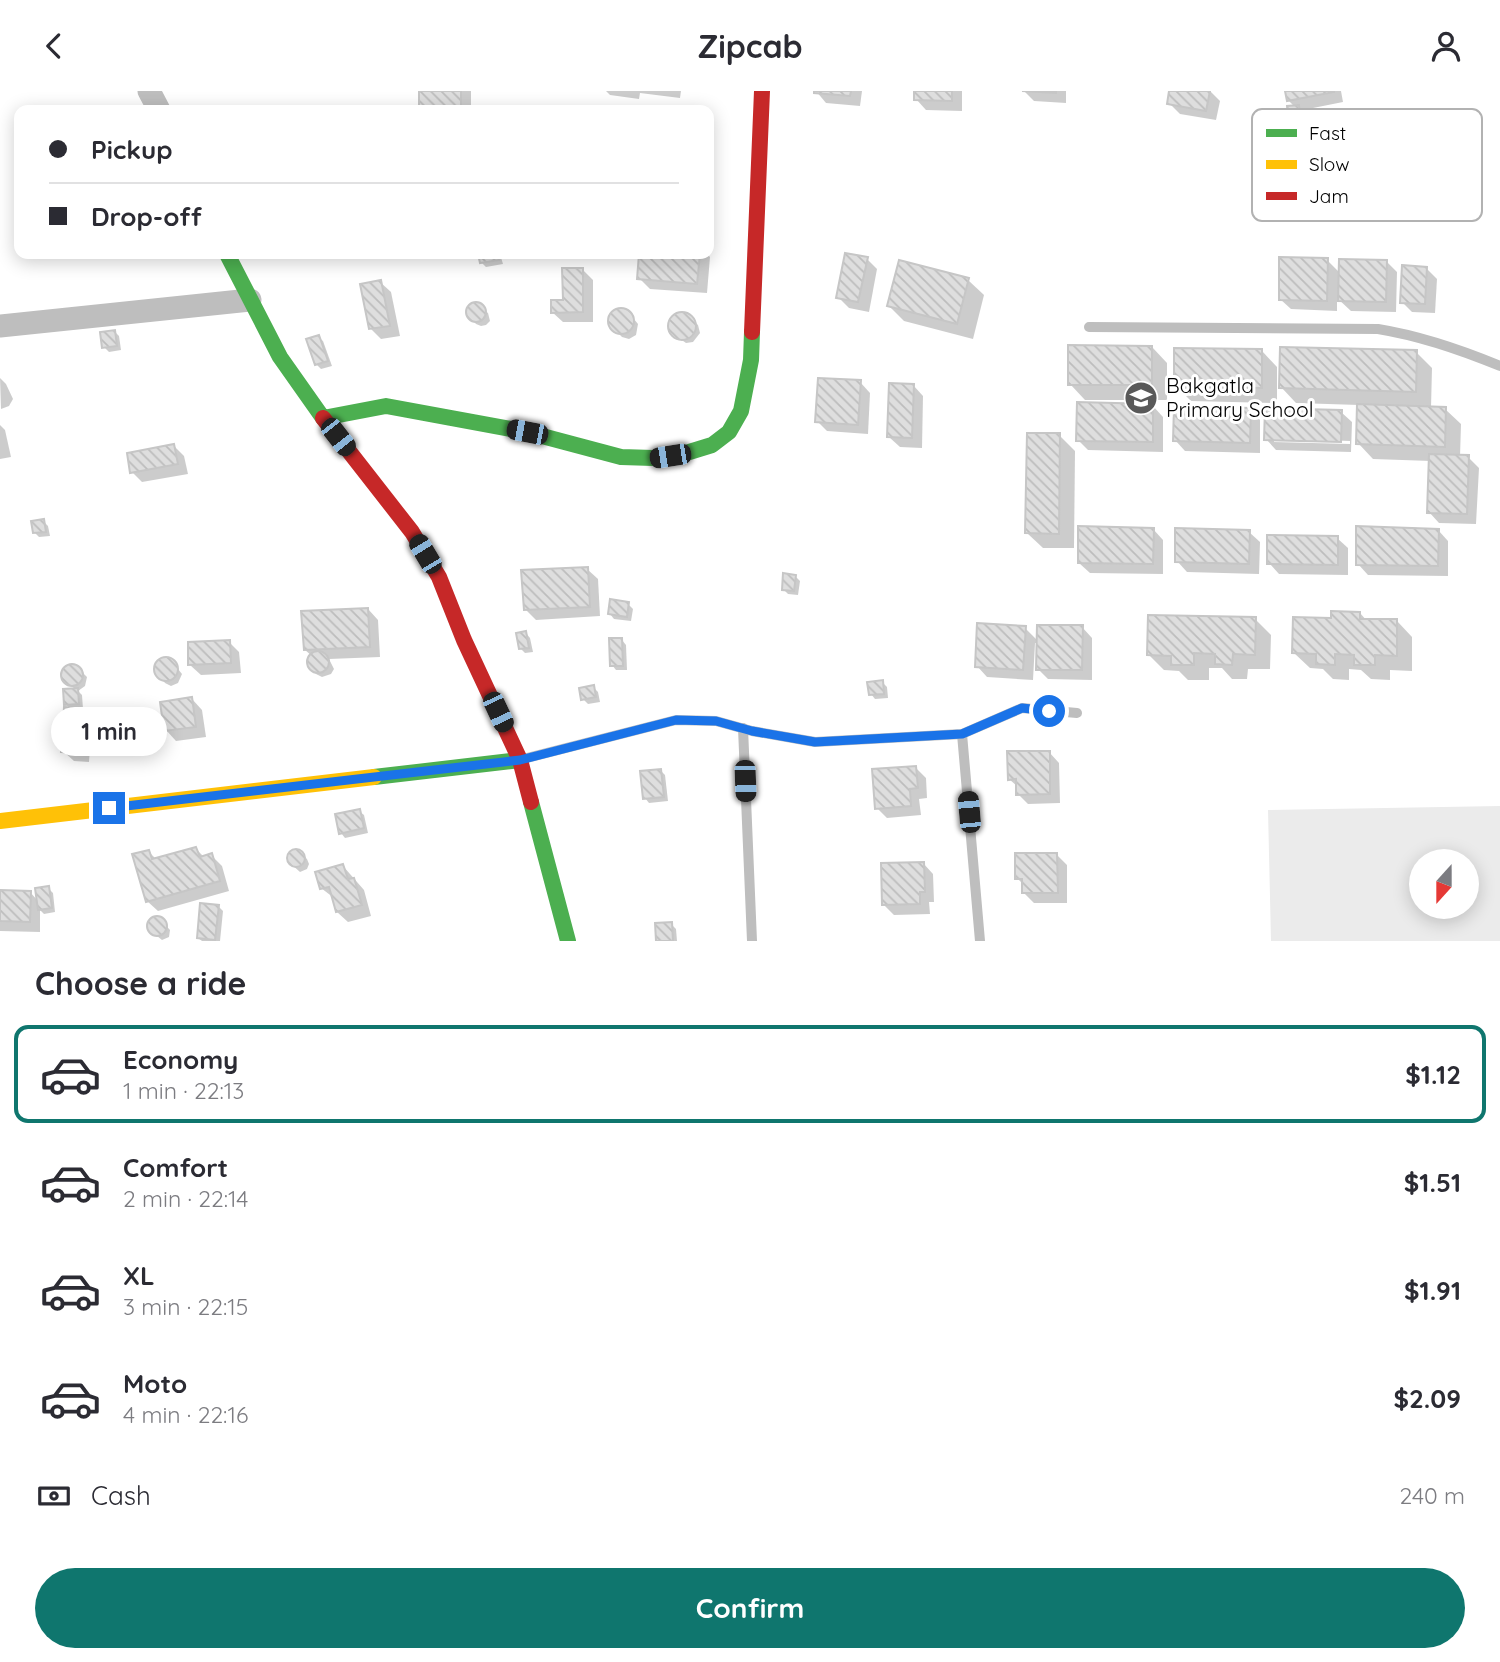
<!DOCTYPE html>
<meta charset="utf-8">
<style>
body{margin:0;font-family:Quicksand,sans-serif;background:#f7f7f7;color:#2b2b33;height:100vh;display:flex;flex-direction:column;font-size:26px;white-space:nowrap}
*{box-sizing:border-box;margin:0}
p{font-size:23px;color:#7c7c81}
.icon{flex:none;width:38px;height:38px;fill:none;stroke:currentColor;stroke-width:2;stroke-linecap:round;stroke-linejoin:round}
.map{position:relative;height:850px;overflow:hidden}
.sheet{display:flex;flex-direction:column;background:#fff;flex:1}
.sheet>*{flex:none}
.guide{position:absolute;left:14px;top:14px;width:700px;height:154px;border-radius:14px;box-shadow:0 4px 18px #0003;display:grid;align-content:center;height:154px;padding:0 35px;background:#fff}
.needle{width:46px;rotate:201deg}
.fabs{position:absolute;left:1409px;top:758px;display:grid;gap:14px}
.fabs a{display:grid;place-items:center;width:70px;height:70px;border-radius:50%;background:#fff;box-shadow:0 4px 18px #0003;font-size:35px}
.end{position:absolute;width:32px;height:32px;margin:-16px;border:9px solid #1a73e8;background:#fff;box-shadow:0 0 0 4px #fff}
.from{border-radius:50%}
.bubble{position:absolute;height:49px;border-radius:24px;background:#fff;box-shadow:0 4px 18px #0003;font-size:23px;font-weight:700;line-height:49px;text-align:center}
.car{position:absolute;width:21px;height:42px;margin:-21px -10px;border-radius:9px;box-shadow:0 0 5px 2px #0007;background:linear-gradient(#222 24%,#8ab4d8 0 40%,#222 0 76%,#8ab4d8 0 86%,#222 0)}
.guide b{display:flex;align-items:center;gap:24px;height:66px;font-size:26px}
.guide b+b{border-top:2px solid #e1e1e2}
.guide i{width:18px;height:18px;background:#2b2b33}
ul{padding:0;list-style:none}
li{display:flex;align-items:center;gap:21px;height:98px;margin:0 14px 10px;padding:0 21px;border:4px solid transparent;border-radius:14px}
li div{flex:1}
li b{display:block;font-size:26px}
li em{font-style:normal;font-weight:700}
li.on{border-color:#0f766e}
li>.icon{width:63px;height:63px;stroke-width:1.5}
h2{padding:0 35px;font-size:32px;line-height:84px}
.pay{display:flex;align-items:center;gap:18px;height:77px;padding:0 35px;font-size:26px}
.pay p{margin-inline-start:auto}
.action{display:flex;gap:14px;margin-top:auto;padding:14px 35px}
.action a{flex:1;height:80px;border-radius:42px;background:#0f766e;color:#fff;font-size:28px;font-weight:700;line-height:80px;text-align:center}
header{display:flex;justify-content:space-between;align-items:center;height:91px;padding:0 35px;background:#fff;font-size:32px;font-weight:700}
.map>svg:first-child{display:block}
</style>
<header><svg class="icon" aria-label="back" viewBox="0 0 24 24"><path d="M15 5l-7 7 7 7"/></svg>Zipcab<svg class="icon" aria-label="person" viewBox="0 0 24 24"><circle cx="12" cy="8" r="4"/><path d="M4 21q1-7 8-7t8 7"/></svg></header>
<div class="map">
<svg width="1500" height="850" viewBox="0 0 1500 850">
<defs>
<pattern id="building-back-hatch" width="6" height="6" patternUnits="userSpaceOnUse" patternTransform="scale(1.75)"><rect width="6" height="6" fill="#dedede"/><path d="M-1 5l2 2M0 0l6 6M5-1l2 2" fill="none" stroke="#bdbdbd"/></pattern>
</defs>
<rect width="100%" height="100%" fill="#fff"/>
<path fill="#ebebeb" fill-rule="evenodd" d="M1500,715V850H1271L1268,719ZM1421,770H1466V816H1421Z"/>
<g fill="#0003" fill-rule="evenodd">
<polygon points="421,0 471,0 471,19 425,19 420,15"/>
<polygon points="606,0 681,0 680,7 640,2 639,8 610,4"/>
<polygon points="816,0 862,0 860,15 826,12"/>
<polygon points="916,0 962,0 962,20 926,19 916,8"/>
<polygon points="1024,0 1066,0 1066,12 1034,10"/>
<polygon points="1171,0 1210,0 1220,10 1216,29 1180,23 1169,12"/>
<polygon points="1287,0 1341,0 1343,11 1303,19 1304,30 1294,31 1289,26 1295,16 1288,9"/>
<polygon points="464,163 500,163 503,173 486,176 481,171 480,164 468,167"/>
<polygon points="641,163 707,163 710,166 707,202 650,198 639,187"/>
<polygon points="867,168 877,178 869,221 849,217 838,206"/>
<polygon points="1327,169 1341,183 1387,171 1397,181 1396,221 1351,220 1337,207 1337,220 1291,218 1280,208"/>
<polygon points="1426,177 1437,188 1435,222 1412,221 1402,211"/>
<polygon points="583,179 593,189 593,231 563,231 552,221 564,211"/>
<polygon points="968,189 984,204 973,248 904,230 889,215"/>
<polygon points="380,191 391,201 400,245 381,248 371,238"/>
<polygon points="476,213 488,222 490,230 486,234 481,235 476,233 467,223 471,215"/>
<polygon points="618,220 629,222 638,233 636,244 629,248 622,246 611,235 612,224"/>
<polygon points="686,223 698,234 700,242 693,251 686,252 673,243 670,231 675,225"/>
<polygon points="114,240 119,245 121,259 109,261 104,256"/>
<polygon points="318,246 323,250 332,275 321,278 316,273"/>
<polygon points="1152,256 1167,272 1167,309 1085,309 1070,293"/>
<polygon points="1262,260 1277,276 1277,312 1191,310 1176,295"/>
<polygon points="1416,261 1432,277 1431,317 1445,318 1461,333 1460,366 1468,366 1479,377 1476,433 1439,432 1429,421 1431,370 1373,368 1358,352 1359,314 1296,312 1281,296"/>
<polygon points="0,287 6,293 13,308 9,315 1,318"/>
<polygon points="860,291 870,302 868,343 827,340 817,330"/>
<polygon points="913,294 923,305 922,357 900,356 889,346"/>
<polygon points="1153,315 1163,326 1163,361 1088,359 1078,349"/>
<polygon points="1250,319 1260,329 1260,362 1185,360 1175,349"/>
<path d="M1341,321L1352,331L1351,361L1276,359L1266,348ZM1274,347L1350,350V353L1274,351Z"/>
<polygon points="0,334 5,339 11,366 0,368"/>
<polygon points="1059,344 1075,360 1074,457 1043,457 1027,442"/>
<polygon points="174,355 184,365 188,383 142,391 132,381"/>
<polygon points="43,430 48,435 50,445 39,446 34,441"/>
<polygon points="1153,438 1163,449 1163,483 1090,482 1079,472"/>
<polygon points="1438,439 1448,450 1448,485 1368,484 1358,473"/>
<polygon points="1249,441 1260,451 1259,483 1187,481 1177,470"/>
<polygon points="1337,447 1348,457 1348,484 1279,483 1269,472"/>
<polygon points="587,478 598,488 600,525 536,529 525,518"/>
<polygon points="795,485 800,490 798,504 788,503 783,498"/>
<polygon points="628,513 633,518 631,530 614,528 610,523"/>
<polygon points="368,518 378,529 380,566 329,568 334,578 331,583 322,586 316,583 311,577 310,568 312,565 305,559"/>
<polygon points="1360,522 1367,530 1397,530 1412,546 1412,580 1390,579 1390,589 1371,588 1361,579 1349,578 1349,589 1333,588 1323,578 1310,577 1294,562 1332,529"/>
<polygon points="1255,528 1271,544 1270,578 1248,578 1247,588 1232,588 1222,577 1209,577 1209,589 1188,589 1179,580 1164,579 1149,564"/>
<polygon points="1082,536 1092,547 1092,589 1048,588 1038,578 1038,552 1035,552 1033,589 987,586 977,575 1025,537 1038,550"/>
<polygon points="526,542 530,547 533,561 525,562 520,557"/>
<polygon points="622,549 626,554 627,579 616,579 612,574"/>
<polygon points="229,551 239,561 241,582 201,584 190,574"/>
<polygon points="164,567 170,568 182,583 178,592 171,595 165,592 156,580 156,574"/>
<polygon points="67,576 77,576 87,586 85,595 78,600 82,604 83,618 81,618 92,629 89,671 74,670 63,660 70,618 66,613 76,599 64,588 64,580"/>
<polygon points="882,591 887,596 888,607 875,608 871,603"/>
<polygon points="593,596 598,601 600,611 588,613 583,608"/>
<polygon points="192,608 202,619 206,646 176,650 166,639"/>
<polygon points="131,621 136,626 137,640 127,641 122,636"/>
<polygon points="1049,661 1059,672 1060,712 1028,713 1018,703 1018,696 1009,688"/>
<polygon points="915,676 926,687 927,707 919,708 921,724 887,727 877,717"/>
<polygon points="660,679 665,684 668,710 649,712 645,707"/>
<polygon points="359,720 364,724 368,742 345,747 341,742"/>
<polygon points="196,758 204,766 211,764 222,775 229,800 158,820 147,810 149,761 157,769"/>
<polygon points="298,760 307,768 309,773 307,778 300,781 291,773 288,766 290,762"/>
<polygon points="1056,763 1067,774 1067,812 1034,812 1024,802 1024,794 1017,787"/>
<polygon points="923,772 933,783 934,811 929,811 930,823 894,824 884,814"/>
<polygon points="343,775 364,799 371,825 348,831 337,821 334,807 321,797"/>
<polygon points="48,797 53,802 55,821 44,823 40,819 40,841 0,840 0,801 30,801 38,810"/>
<polygon points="218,815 223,820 220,850 202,850 198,847"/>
<polygon points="156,827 161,829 170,839 169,846 162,849 152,841 149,834 151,829"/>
<polygon points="671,833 676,838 677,850 658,850"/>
</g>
<g fill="url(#building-back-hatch)" stroke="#c6c6c6" stroke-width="2">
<polygon points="419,0 461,0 461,16 419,15"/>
<polygon points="814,0 851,0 850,5 814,2"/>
<polygon points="914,0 952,0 952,10 914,9"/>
<polygon points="1022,0 1056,0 1056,2"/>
<polygon points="1169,0 1210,0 1206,20 1167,13"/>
<polygon points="1285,0 1334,0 1334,1 1287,10"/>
<polygon points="1299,14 1300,26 1288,27 1287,15"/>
<polygon points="845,162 868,166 858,211 836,207"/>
<polygon points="478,163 498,163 499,169 480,172"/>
<polygon points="639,163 700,163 697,193 637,188"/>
<polygon points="1279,166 1328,167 1327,210 1279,209"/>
<polygon points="1339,168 1387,169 1386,211 1338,210"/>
<polygon points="899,169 969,187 957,233 887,215"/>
<polygon points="1402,174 1427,176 1425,213 1400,212"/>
<polygon points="562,177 583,177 583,221 551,222 551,209 563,209"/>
<polygon points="381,189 390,235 369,238 360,193"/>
<circle cx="476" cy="221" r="10"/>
<circle cx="621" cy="230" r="13"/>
<circle cx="682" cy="235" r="14"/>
<polygon points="115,239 117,255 102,257 100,241"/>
<polygon points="319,244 328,270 315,274 306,248"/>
<polygon points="1068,254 1152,255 1152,294 1068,294"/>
<polygon points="1280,256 1417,259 1416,301 1279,297"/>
<polygon points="1174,257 1262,258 1262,297 1174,295"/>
<polygon points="818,287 861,289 858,334 815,331"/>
<polygon points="889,292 914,293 912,347 887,346"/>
<polygon points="1077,311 1153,313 1153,351 1076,350"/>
<polygon points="1357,313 1446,316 1445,356 1356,353"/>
<polygon points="1174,315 1251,317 1250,352 1173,350"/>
<polygon points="1265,317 1342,319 1341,351 1264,349"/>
<polygon points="1027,342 1060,342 1059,443 1025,442"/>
<polygon points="174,353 178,373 130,382 127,362"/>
<polygon points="1429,363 1469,364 1467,423 1427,422"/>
<polygon points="44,428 46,441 33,442 31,430"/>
<polygon points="1078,435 1154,437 1153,473 1078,472"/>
<polygon points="1356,435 1439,438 1438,475 1356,474"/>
<polygon points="1175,437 1250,439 1249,473 1175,471"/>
<polygon points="1267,444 1338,445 1338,474 1267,473"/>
<polygon points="588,476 590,516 524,519 521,479"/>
<polygon points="783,482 796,484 794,500 782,499"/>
<polygon points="610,508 629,511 627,526 608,523"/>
<polygon points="368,517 370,556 304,559 301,520"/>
<polygon points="1331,520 1360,521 1360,528 1397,528 1397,565 1375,564 1375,574 1354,574 1354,564 1335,563 1335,574 1316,573 1316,563 1292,562 1293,526 1331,527"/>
<polygon points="1148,524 1256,526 1255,564 1233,563 1232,574 1215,573 1215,563 1194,562 1194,574 1171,574 1171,565 1147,564"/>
<polygon points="977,532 1026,535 1023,579 975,576"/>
<polygon points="1037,534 1083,534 1082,579 1036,579"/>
<polygon points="526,540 529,557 519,558 516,542"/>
<polygon points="609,547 622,547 623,575 610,575"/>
<polygon points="230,549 231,572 188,574 188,551"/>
<circle cx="318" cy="571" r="11"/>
<circle cx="166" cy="578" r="12"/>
<circle cx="72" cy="584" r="11"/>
<polygon points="883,589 884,603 869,604 867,591"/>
<polygon points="594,594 596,606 581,609 579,597"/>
<polygon points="78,597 79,613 64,614 63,598"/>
<polygon points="192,606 196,636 164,640 160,611"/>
<polygon points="64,616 82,617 79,662 61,661"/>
<polygon points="132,619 133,636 121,637 120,620"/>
<polygon points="1007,660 1050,660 1050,703 1016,704 1016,688 1008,689"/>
<polygon points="916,675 918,697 910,698 911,715 875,718 872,678"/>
<polygon points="661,678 664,706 643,708 640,680"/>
<polygon points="360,718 364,737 339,743 335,723"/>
<polygon points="196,756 200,766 212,762 220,790 146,811 132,763 149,759 152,768"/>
<circle cx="296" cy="767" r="9"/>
<polygon points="1015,762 1057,762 1058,802 1022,802 1022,788 1015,788"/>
<polygon points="924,771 925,801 920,801 920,813 882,814 881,772"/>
<polygon points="343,773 348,788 354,787 362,814 336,821 329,796 320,798 315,781"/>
<polygon points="49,795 52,817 38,819 35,797"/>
<polygon points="0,799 31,800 30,831 0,830"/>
<polygon points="200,812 219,814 215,849 197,847"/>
<circle cx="157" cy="835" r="10"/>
<polygon points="672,831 673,850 656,850 655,832"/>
</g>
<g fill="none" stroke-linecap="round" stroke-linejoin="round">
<g stroke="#bebebe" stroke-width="10">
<path d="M1089,236L1378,238C1421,245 1459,258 1500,275"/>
<polyline points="743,637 752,850"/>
<polyline points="962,643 980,850"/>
<polyline points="523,668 676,629 716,630 752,640 815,651 962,643 1022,617 1077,622"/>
</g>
<g stroke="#bebebe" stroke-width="23">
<polyline points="149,0 159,19"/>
<polyline points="0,235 250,209"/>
</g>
<g stroke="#4caf50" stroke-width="16">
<polyline points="227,163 280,266 323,327 386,315 527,341 621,366 653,367 686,362 712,354 729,341 741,320 751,269 752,241"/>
<polyline points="374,686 520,669"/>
<polyline points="531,711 568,850"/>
</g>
<polyline stroke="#ffc107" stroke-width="16" points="0,730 374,686"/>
<g stroke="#c62828" stroke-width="16">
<polyline points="752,241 762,0"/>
<polyline points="323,327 412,441 439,486 464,549 520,669 531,711"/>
</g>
</g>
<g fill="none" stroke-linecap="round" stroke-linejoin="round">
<polyline stroke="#1a73e8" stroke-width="9" points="109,717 520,669 676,629 716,630 752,640 815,651 962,643 1022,617 1049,620"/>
</g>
<defs>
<symbol id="school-disc" viewBox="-11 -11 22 22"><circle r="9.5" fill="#595959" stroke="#fff"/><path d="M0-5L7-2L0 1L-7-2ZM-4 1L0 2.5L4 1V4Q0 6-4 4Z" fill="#fff"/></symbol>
</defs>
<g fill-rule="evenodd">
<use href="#school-disc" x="1122" y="288" width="38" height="38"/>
</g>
<g text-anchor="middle" stroke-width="6" stroke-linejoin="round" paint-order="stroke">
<g font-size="21" fill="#000" stroke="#fff" text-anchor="start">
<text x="1166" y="302">Bakgatla<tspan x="1166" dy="24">Primary School</tspan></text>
</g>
</g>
<rect x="1252" y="18" width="230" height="112" rx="10" fill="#fff" stroke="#b2b2b2" stroke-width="2"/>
<rect x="1266" y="38" width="31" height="8" fill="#4caf50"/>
<rect x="1266" y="69" width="31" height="9" fill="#ffc107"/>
<rect x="1266" y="101" width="31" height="8" fill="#c62828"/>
<g font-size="19" fill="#000">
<text x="1309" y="49">Fast</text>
<text x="1309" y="80">Slow</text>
<text x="1309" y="112">Jam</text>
</g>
</svg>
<div class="fabs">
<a><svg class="needle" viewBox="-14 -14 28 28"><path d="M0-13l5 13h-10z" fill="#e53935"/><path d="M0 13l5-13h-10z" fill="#7c7c81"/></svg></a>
</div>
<i class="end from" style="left:1049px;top:620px"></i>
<i class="end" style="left:109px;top:717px"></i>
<div class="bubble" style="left:51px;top:616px;width:116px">1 min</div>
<i class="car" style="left:527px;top:341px;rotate:281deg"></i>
<i class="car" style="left:338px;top:346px;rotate:142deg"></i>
<i class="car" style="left:670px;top:365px;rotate:261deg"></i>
<i class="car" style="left:425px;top:463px;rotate:329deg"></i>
<i class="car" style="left:498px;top:621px;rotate:155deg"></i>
<i class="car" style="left:745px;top:690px;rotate:178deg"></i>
<i class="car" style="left:969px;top:721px;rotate:355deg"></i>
<div class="guide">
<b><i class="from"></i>Pickup</b>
<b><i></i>Drop-off</b>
</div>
</div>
<section class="sheet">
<h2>Choose a ride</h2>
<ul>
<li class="on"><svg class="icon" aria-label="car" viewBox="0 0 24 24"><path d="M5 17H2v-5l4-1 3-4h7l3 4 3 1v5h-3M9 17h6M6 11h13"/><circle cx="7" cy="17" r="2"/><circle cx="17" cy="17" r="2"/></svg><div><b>Economy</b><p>1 min · 22:13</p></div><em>$1.12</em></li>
<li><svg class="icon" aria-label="car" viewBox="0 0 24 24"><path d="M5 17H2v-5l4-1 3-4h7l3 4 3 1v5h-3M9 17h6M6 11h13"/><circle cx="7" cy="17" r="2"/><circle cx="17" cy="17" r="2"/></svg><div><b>Comfort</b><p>2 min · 22:14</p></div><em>$1.51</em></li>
<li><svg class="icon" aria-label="car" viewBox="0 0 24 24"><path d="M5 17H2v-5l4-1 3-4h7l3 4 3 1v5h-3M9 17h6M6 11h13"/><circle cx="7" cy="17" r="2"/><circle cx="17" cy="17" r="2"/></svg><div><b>XL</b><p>3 min · 22:15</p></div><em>$1.91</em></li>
<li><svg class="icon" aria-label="car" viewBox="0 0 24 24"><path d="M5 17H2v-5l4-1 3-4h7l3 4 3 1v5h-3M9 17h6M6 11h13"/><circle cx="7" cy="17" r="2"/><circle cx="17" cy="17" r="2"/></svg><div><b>Moto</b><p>4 min · 22:16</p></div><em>$2.09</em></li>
</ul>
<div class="pay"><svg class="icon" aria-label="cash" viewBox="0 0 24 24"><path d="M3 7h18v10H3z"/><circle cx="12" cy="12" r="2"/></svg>Cash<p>240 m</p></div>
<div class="action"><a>Confirm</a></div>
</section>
